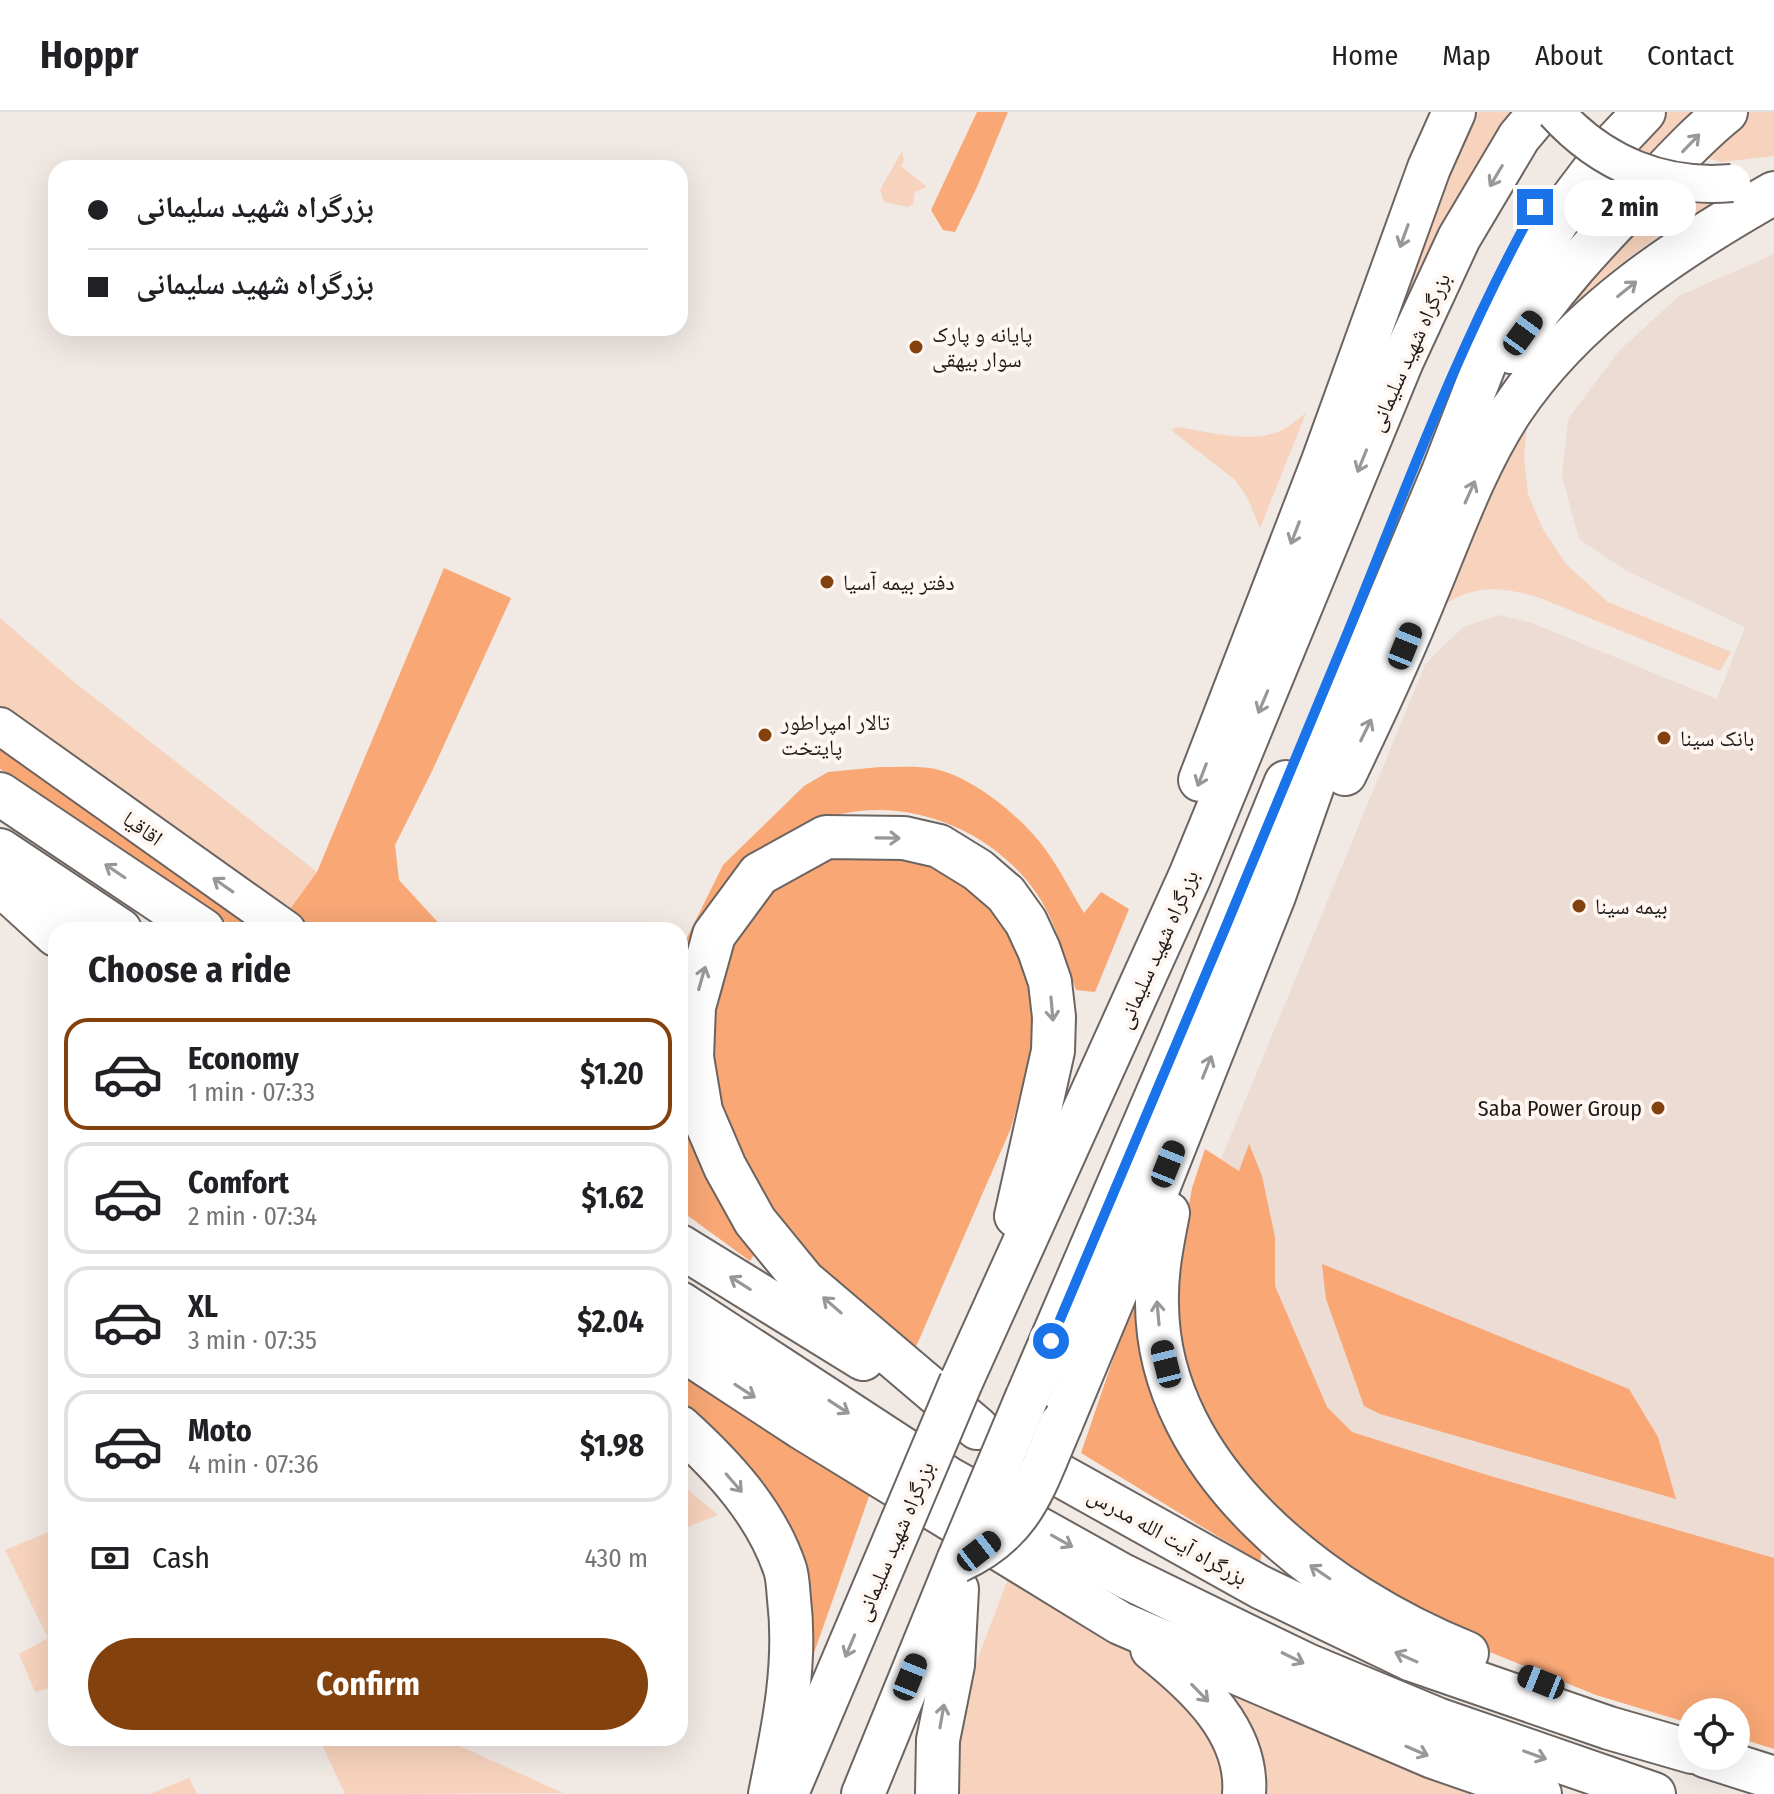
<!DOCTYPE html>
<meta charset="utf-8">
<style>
body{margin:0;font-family:"Fira Sans Condensed","Noto Naskh Arabic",sans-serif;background:#f6f6f6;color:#202124;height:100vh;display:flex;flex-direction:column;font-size:30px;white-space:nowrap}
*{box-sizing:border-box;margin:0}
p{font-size:26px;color:#757577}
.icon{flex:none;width:44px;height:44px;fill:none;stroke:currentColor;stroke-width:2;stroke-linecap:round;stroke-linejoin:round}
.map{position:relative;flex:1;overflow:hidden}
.side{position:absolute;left:48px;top:810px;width:640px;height:824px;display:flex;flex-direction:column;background:#fff;border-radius:24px;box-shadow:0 8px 32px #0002}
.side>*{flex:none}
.guide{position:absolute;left:48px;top:48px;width:640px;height:176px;border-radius:24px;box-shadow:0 8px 32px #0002;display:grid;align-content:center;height:176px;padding:0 40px;background:#fff}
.fabs{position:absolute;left:1678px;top:1586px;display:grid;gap:16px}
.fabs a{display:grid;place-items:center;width:72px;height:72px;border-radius:50%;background:#fff;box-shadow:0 8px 32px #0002;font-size:40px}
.end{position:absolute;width:36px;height:36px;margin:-18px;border:10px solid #1a73e8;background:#fff;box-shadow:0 0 0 4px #fff}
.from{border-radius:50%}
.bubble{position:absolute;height:56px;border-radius:28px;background:#fff;box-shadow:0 8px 32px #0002;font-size:26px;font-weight:700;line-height:56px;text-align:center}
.car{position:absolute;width:24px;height:48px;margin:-24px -12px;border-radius:10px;box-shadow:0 0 6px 2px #0007;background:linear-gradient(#222 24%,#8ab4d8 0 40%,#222 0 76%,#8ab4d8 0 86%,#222 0)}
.guide b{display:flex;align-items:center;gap:28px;height:76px;font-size:30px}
.guide b+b{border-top:2px solid #e0e0e0}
.guide i{width:20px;height:20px;background:#202124}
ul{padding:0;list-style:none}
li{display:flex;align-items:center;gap:24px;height:112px;margin:0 16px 12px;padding:0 24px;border:4px solid #e0e0e0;border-radius:24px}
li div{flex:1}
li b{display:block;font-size:30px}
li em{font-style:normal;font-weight:700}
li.selected{border-color:#83410e}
li>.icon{width:72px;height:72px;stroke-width:1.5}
h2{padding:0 40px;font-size:36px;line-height:96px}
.pay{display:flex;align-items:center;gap:20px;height:88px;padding:0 40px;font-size:30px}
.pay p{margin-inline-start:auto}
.action{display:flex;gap:16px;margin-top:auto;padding:16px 40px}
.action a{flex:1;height:92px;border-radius:48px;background:#83410e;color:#fff;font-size:32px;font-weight:700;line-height:92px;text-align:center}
header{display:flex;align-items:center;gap:48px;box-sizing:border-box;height:112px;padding:0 40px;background:#fff;border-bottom:2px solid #e0e0e0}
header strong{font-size:38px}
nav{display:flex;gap:44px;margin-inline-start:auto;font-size:28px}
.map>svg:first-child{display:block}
</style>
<header>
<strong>Hoppr</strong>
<nav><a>Home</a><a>Map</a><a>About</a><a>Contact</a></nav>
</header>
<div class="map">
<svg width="1774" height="1682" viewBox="0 0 1774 1682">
<rect width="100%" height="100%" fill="#f1e9e4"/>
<polygon fill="#ecdcd3" points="1774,142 1774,1582 1208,1251 1205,1126 1221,1047 1425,553 1441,536 1464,515 1499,503 1532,511 1717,587 1745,515 1627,459 1579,427 1562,364 1568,307 1619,239 1679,184"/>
<g fill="#f7d3bd">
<polygon points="1474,0 1513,0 1359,300"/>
<polygon points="1659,0 1705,0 1541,169 1591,82"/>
<polygon points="1743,0 1774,0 1774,44 1721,50 1693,42"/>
<polygon points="902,39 904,49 901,54 927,75 915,80 913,92 908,95 884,90 880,78"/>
<path d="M1654,83L1727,87C1656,117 1603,165 1547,216Z"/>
<path d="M1539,278L1527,313L1524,346L1528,382L1543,417L1566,452L1608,490L1731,540L1720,559L1535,484C1489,473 1474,474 1433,499Z"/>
<path d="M1306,301L1260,416L1247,385L1235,368L1171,318L1178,315C1209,320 1250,332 1280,319C1289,315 1298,307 1306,301Z"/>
<polygon points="0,506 74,570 317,760 285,804 0,602"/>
<polygon points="680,1371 718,1403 680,1418"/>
<polygon points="56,1417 56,1574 35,1580 19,1542 48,1526 5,1438"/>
<polygon points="1011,1459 1115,1521 1172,1574 1219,1638 1227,1682 954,1682 953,1643 970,1567"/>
<polygon points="1178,1547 1501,1682 1257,1682"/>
<polygon points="319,1626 442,1626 563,1681 345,1682"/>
<polygon points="189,1666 197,1682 150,1682"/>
</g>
<g fill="#f8a775">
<polygon points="977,0 1008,0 977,75 955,120 943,118 931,98"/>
<polygon points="444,456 511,486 433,657 395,733 399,768 445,818 306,818 285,804 317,760"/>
<polygon points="0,634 265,818 238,818 0,657"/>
<path d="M880,655C896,655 914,654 930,656C970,662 1022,705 1045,737C1060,757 1071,780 1084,801L1101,780L1129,797L1095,880L1076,878C1065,846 1056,810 1037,782C990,713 894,678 815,710C793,719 775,730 756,743L680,921V840L723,753L804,674L828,660Z"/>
<polygon points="838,740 929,744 973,770 1023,837 1036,889 1031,943 1011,1016 912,1244 818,1164 771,1106 743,1051 723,997 715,956 713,912 715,886 735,826 758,787 793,758"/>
<polygon points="680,934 757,1138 750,1149 680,1098"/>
<polygon points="1249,1032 1262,1064 1275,1125 1275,1174 1327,1295 1352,1320 1487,1363 1774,1446 1774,1637 1736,1625 1736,1600 1692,1600 1692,1612 1596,1583 1465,1530 1256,1394 1184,1262 1174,1177 1192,1076 1205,1037 1239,1059"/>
<polygon points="1150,1139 1146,1251 1263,1434 1260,1450 1081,1341"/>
<polygon points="1322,1152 1629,1277 1658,1325 1676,1387 1380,1302 1364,1294 1326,1187"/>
<polygon points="680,1248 872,1376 801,1578 752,1365 680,1292"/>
</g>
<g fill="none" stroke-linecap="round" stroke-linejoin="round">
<defs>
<polyline id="major" points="0,614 287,818"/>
<g id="highway">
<path d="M1511,240C1548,180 1597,129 1646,78C1672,51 1697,23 1726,0"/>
<path d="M1345,662C1374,602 1402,542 1427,480C1452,420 1475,354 1511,299C1575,203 1675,137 1774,81"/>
<polyline points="1200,668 1323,349 1429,56 1454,0"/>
<polyline points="0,682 203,818"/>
<polyline points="0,738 120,818"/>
<polyline points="0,772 56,823"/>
<path d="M1168,1101C1162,1132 1156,1161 1157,1192C1158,1359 1327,1485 1467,1541"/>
<polyline points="680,1134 863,1247"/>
<polyline points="680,1191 948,1366 1124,1464 1307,1553 1437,1607 1654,1682"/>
<polyline points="680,1236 802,1316 1120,1511 1433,1645 1540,1682"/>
<polyline points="961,1270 1190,764 1402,249 1459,126 1519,25 1540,0"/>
<polyline points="1027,1285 1182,924 1286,670"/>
<polyline points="1061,1312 1134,1137 1274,784 1319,656 1443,360 1498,218 1535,145 1571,88 1611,35 1644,0"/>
<path d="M680,1315C723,1354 766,1400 785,1457C788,1466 788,1477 789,1487C797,1553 783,1618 770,1682"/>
<polyline points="977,1316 804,1169 755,1109 725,1055 701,999 692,945 694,895 714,823 759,762 826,725 904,726 939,734 978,758 1006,782 1026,810 1039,838 1050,870 1054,905 1053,939 1016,1104"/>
<polyline points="1013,1337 1260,1475 1412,1548 1609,1616 1692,1640"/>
<path d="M1152,1537C1196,1572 1249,1620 1244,1682"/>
<polyline points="1705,1644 1774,1666"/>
<polyline points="790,1674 902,1410"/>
<polyline points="863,1682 958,1449"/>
<polyline points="937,1682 938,1628 953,1553 957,1477"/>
</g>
</defs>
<use href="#major" stroke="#6c6460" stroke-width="40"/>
<use href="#highway" stroke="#6c6460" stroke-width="46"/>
<use href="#major" stroke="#fff" stroke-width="36"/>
<use href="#highway" stroke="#fff" stroke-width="42"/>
<defs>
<path id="major-bridge" d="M1555,0C1602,52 1663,77 1732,71"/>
<g id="highway-bridge">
<polyline points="902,1410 961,1270"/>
<polyline points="958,1449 1027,1285"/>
<path d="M958,1449C1024,1419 1034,1374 1061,1312"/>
</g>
</defs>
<use href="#major-bridge" stroke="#6c6460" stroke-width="40" stroke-linecap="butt"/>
<use href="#highway-bridge" stroke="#6c6460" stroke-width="46" stroke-linecap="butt"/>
<use href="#major-bridge" stroke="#fff" stroke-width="36"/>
<use href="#highway-bridge" stroke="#fff" stroke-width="42"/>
</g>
<defs><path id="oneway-shaft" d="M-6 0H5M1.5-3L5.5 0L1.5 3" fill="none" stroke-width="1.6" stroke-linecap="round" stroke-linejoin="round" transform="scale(2)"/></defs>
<g stroke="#999897">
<use href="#oneway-shaft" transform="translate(1691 31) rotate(-46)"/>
<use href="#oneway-shaft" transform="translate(1496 64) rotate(121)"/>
<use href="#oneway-shaft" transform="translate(1404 124) rotate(110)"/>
<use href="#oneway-shaft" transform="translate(1627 177) rotate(-39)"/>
<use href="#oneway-shaft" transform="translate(1362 349) rotate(112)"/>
<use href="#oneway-shaft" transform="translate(1470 380) rotate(-66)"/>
<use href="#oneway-shaft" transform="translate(1295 421) rotate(111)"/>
<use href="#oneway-shaft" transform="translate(1263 590) rotate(113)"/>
<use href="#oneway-shaft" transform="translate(1366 618) rotate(-64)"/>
<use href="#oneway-shaft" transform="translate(1202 663) rotate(111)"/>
<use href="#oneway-shaft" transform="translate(888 726) rotate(1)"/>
<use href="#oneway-shaft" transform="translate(115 759) rotate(-146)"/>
<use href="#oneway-shaft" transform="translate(223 773) rotate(-145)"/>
<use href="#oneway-shaft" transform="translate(702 866) rotate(-74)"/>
<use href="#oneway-shaft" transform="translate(1052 897) rotate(85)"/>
<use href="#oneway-shaft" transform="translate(1207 955) rotate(-68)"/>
<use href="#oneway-shaft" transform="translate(740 1171) rotate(-148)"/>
<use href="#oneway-shaft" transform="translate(832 1193) rotate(-139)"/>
<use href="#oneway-shaft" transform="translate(1158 1201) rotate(-95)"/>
<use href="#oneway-shaft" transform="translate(745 1279) rotate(33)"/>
<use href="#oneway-shaft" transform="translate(839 1295) rotate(33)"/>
<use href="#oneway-shaft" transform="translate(734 1371) rotate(49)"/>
<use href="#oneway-shaft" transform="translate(1062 1429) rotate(29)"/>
<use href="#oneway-shaft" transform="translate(1320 1460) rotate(-146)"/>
<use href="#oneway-shaft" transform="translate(850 1534) rotate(113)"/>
<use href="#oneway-shaft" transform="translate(1406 1545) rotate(-156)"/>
<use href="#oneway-shaft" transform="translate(1293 1546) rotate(26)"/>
<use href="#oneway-shaft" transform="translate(1200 1581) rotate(46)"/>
<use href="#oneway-shaft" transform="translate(942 1604) rotate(-80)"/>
<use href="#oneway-shaft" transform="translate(1417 1639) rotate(23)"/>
<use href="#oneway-shaft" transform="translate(1535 1643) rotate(20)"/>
</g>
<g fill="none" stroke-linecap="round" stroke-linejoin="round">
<path stroke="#1a73e8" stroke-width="10" d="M1051,1229C1150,997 1247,765 1343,532C1403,385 1457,234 1535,95"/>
</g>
<g fill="#83410e" stroke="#fff6f1" stroke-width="3">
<circle cx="916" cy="235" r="8"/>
<circle cx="827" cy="470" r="8"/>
<circle cx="765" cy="623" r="8"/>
<circle cx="1664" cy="626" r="8"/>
<circle cx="1579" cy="794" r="8"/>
<circle cx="1658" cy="996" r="8"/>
</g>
<g text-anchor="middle" stroke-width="8" stroke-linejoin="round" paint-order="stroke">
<g font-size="22" fill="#1c1918" stroke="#fff6f1" text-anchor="start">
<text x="932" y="230">پایانه و پارک<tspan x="932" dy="25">سوار بیهقی</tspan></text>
<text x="843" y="478">دفتر بیمه آسیا</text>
<text x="781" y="618">تالار امپراطور<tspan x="781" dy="25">پایتخت</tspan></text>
<text x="1680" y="634">بانک سینا</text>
<text x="1595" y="802">بیمه سینا</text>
<text x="1642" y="1004" text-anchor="end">Saba Power Group</text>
</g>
<g font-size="22" fill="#1c1918" stroke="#fff6f1">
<text transform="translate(1409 240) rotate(-66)" y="8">بزرگراه شهید سلیمانی</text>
<text transform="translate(143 716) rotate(35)" y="8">اقاقیا</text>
<text transform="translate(1157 837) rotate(-66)" y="8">بزرگراه شهید سلیمانی</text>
<text transform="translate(1168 1424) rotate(29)" y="8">بزرگراه آیت الله مدرس</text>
<text transform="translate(894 1429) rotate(-67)" y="8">بزرگراه شهید سلیمانی</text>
</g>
</g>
</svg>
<div class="fabs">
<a><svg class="icon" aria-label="locate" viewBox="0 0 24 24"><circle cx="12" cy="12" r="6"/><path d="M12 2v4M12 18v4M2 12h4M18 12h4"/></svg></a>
</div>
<i class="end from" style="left:1051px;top:1229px"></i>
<i class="end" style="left:1535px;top:95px"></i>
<div class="bubble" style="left:1564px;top:68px;width:132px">2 min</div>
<i class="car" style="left:1523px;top:221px;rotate:36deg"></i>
<i class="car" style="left:1405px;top:534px;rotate:22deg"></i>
<i class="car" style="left:1168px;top:1052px;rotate:22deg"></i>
<i class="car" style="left:1166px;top:1252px;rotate:346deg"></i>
<i class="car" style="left:979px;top:1439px;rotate:52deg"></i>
<i class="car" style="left:910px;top:1565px;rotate:22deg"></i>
<i class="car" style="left:1541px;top:1570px;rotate:292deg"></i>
<div class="guide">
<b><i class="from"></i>بزرگراه شهید سلیمانی</b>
<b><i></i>بزرگراه شهید سلیمانی</b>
</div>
<section class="side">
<h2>Choose a ride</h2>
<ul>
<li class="selected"><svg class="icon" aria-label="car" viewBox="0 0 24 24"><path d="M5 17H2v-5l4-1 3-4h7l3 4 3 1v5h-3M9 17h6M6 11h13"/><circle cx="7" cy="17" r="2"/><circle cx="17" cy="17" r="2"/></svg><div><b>Economy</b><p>1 min · 07:33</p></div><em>$1.20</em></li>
<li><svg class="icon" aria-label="car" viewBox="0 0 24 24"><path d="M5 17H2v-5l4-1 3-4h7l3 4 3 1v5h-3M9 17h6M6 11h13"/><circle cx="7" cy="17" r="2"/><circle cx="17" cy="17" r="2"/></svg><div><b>Comfort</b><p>2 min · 07:34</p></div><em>$1.62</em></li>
<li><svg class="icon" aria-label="car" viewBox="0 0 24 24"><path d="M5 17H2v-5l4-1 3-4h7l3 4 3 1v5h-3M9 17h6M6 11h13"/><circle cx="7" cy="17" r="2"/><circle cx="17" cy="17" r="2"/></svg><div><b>XL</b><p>3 min · 07:35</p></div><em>$2.04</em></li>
<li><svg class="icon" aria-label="car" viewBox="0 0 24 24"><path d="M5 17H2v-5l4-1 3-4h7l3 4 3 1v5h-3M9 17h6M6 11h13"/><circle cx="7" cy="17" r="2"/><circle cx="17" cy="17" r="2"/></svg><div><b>Moto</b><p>4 min · 07:36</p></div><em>$1.98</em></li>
</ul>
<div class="pay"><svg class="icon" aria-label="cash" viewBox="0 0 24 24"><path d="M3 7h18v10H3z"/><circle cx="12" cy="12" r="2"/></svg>Cash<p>430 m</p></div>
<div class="action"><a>Confirm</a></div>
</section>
</div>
